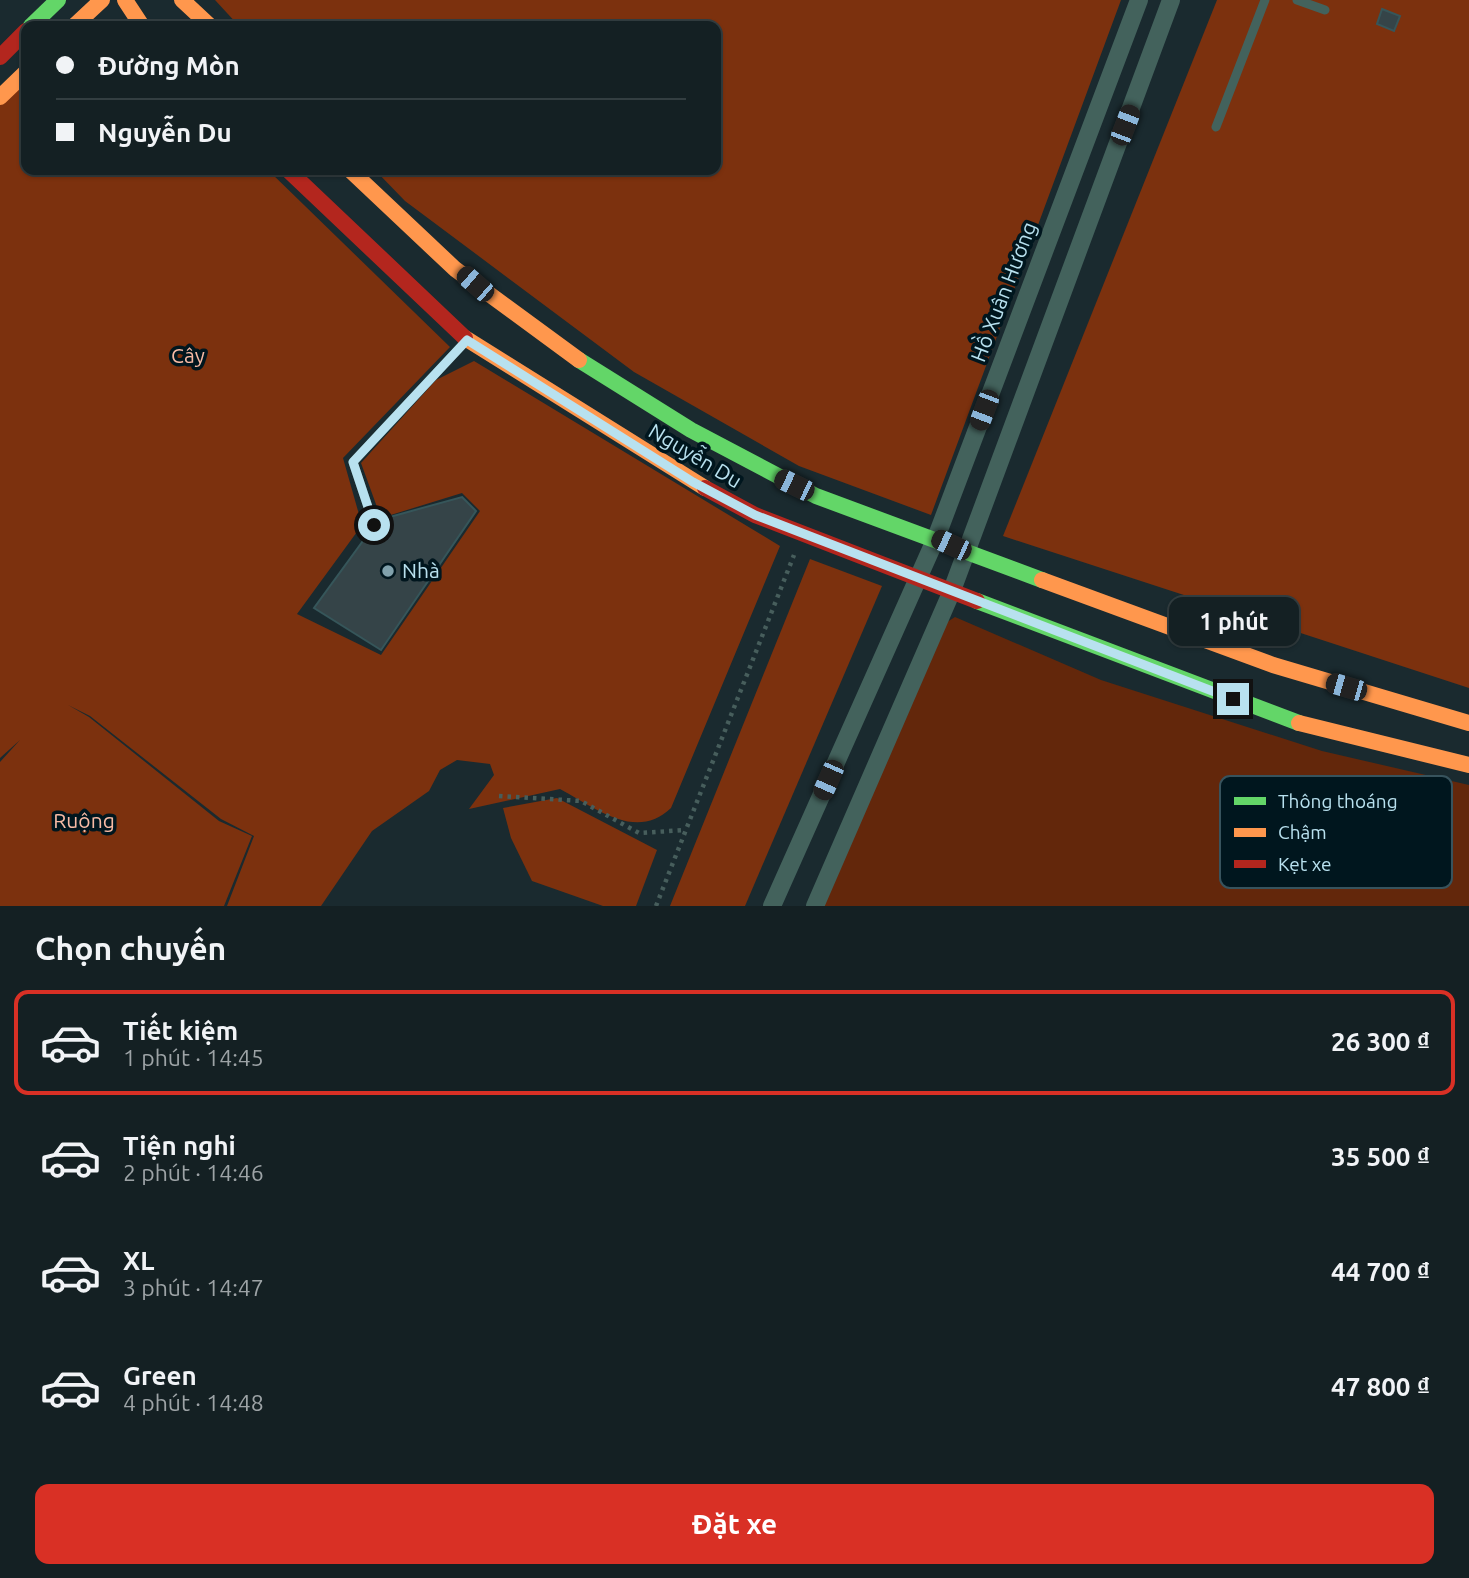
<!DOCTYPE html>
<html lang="vi">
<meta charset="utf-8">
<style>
body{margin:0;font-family:Ubuntu,sans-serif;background:#1d282b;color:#f1f3f6;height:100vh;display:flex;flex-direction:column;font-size:26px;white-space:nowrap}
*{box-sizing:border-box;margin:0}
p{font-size:23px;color:#9da3a6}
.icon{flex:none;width:38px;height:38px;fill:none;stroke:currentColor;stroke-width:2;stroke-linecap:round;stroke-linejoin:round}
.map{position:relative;height:906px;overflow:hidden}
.details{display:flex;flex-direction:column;background:#142023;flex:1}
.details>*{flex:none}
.banner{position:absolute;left:21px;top:21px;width:700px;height:154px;border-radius:14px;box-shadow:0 2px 5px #0004,0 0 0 2px #333e41;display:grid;align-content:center;height:154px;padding:0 35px;background:#142023}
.end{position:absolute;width:32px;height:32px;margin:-16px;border:9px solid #b8e1ef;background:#111;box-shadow:0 0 0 4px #111}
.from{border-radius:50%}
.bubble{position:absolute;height:49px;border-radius:14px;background:#142023;box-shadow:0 2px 5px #0004,0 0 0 2px #333e41;font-size:23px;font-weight:700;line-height:49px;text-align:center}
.car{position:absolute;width:21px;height:42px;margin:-21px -10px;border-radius:9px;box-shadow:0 0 5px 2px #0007;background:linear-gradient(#222 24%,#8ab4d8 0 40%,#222 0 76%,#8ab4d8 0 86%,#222 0)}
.banner b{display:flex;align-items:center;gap:24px;height:66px;font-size:26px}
.banner b+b{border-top:2px solid #333e41}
.banner i{width:18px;height:18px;background:#f1f3f6}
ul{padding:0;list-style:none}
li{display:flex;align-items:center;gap:21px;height:105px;margin:0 14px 10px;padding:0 21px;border:4px solid transparent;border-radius:14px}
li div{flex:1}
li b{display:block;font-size:26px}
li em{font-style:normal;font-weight:700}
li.current{border-color:#d93025}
li>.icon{width:63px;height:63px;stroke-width:1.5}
h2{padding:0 35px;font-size:32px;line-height:84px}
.cta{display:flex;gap:14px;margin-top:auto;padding:14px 35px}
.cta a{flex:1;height:80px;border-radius:14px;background:#d93025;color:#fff;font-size:28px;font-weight:700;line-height:80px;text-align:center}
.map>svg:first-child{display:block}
</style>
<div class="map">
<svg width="1469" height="906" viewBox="0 0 1469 906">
<rect width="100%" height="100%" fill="#1a2a2f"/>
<polygon fill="#63270b" points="955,617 1101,680 1322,751 1469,785 1469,906 817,906 944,624"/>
<g fill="#7c310e">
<polygon points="215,0 1121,0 931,515 799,466 634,372 405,201 375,170 716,170 716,26 239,26"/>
<polygon points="1217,0 1469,0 1469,688 1003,536"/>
<path d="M26,74V170H268L450,347L343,458L362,525L297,614L381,655L480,511L462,493L381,518L361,463L436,380L474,361L780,546L671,808C636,842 594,807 560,789L469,809L494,775L490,764L457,760L440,770L429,791L372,831L321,906H227L254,836L221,819L90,716L68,705L89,717L219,821L252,836L224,906H0V762L20,740L0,758V98Z"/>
<polygon points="810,559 882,586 745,906 670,906"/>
<polygon points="557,798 657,850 636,906 603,906 532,881 511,838 503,808"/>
</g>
<g fill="#354448" stroke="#36565a" stroke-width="2">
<polygon points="1382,9 1400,16 1394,31 1377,24"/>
<polygon points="462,497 476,511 381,650 314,608 368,534 383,534 386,518"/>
</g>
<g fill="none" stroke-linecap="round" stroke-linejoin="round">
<g stroke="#475e5c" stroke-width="4.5" stroke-dasharray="3.5 5" stroke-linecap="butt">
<polyline points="499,796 581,801 639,833 686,830"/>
<polyline points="656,906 794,555"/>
</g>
<g stroke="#43625c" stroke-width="9">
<polyline points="1297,0 1325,10"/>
<polyline points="1216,127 1265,0"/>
<polyline points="374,525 353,462 466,341"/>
</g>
<g stroke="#43625c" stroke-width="18">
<polyline points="772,906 936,538 1139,0"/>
<polyline points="815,906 951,593 1171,0"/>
</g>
<g stroke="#63d668" stroke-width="16">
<polyline points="31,26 58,0"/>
<polyline points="579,360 691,430 816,496 1042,580"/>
<polyline points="977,601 1299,723"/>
</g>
<g stroke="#ff974d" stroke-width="16">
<polyline points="125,0 142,26"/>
<polyline points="182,0 210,26"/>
<polyline points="74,26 102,0"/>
<polyline points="0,97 26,72"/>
<polyline points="350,170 455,269 579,360"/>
<polyline points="465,338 705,488"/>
<polyline points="1042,580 1273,665 1469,723"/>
<polyline points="1299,723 1469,765"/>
</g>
<g stroke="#b3261e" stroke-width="16">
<polyline points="0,57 26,31"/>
<polyline points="288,170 465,338"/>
<polyline points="705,488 755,515 977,601"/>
</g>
</g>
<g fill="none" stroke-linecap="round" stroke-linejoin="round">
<polyline stroke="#b8e1ef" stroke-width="9" points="374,525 353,462 467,340 693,482 755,515 1233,699"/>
</g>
<circle fill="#81a1ac" stroke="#00161e" stroke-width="2.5" cx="388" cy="571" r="7"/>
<g text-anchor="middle" stroke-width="7" stroke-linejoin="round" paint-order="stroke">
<g font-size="21" fill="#b8e1ef" stroke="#00161e">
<text transform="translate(1004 292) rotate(-69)" y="7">Hồ Xuân Hương</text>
<text transform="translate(695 456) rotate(31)" y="7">Nguyễn Du</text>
</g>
<g font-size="21" fill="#f8bba5" stroke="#00161e">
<text x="188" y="363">Cây</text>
<text x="84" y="828">Ruộng</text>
</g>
<g font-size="21" fill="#b8e1ef" stroke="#00161e" text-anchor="start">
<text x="402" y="578">Nhà</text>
</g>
</g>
<rect x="1220" y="776" width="232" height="112" rx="10" fill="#00161e" stroke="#37535d" stroke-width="2"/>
<rect x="1234" y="797" width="32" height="8" fill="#63d668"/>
<rect x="1234" y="828" width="32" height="9" fill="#ff974d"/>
<rect x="1234" y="860" width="32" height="8" fill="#b3261e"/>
<g font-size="19" fill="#b8e1ef">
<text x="1278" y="808">Thông thoáng</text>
<text x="1278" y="839">Chậm</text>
<text x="1278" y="871">Kẹt xe</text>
</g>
</svg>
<i class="end from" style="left:374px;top:525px"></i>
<i class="end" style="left:1233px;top:699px"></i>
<div class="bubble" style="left:1169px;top:597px;width:130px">1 phút</div>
<i class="car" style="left:1125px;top:125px;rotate:21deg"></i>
<i class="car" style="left:475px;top:284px;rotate:311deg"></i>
<i class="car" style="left:984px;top:410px;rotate:201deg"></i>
<i class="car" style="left:794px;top:485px;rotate:296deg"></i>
<i class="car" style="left:951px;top:545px;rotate:295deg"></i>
<i class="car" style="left:1346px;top:687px;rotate:286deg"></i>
<i class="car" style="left:828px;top:780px;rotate:204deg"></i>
<div class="banner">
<b><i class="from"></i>Đường Mòn</b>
<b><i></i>Nguyễn Du</b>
</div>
</div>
<section class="details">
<h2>Chọn chuyến</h2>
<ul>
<li class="current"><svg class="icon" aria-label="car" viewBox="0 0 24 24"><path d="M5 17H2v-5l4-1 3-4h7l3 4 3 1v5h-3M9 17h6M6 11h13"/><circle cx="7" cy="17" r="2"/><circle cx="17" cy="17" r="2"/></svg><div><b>Tiết kiệm</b><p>1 phút · 14:45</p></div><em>26 300 ₫</em></li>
<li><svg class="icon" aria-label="car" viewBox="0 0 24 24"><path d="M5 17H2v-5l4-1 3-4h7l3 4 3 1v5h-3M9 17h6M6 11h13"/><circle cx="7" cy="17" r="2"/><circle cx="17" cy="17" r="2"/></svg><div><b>Tiện nghi</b><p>2 phút · 14:46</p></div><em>35 500 ₫</em></li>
<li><svg class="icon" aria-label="car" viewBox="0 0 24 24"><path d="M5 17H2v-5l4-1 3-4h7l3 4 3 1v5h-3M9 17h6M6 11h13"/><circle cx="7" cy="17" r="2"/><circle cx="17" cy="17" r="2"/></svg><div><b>XL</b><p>3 phút · 14:47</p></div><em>44 700 ₫</em></li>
<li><svg class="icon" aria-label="car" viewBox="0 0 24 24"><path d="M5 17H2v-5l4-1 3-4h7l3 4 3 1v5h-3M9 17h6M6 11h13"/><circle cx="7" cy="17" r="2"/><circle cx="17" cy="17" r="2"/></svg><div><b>Green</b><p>4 phút · 14:48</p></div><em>47 800 ₫</em></li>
</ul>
<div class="cta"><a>Đặt xe</a></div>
</section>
